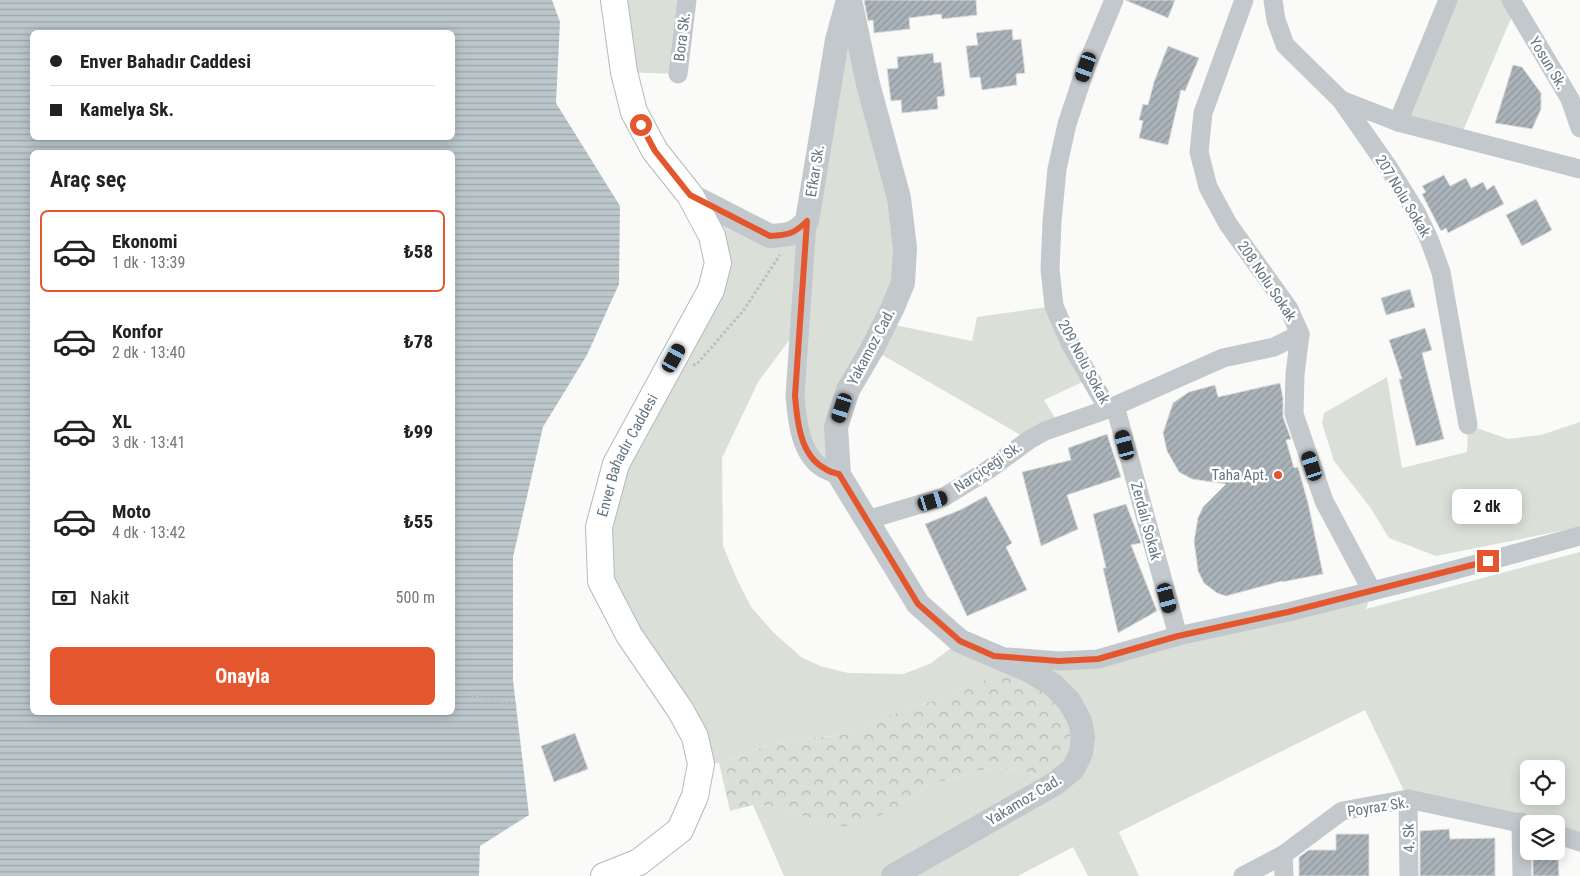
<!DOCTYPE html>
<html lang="tr">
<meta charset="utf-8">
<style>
body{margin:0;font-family:"Roboto Condensed",sans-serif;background:#f2f2f2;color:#222;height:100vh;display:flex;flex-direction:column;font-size:19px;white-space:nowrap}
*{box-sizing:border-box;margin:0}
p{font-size:16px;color:#767676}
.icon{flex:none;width:28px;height:28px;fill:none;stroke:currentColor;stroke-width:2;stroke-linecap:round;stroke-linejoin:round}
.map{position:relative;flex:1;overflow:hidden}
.sheet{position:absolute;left:30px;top:150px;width:425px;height:565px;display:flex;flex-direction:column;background:#fff;border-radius:8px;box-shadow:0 2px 12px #0003}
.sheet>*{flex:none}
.top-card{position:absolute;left:30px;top:30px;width:425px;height:110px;border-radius:8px;box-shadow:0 2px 12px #0003;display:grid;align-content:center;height:110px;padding:0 20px;background:#fff}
.fabs{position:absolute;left:1520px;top:760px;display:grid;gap:10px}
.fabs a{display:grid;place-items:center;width:45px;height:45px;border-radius:8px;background:#fff;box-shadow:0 2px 12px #0003;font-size:25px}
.end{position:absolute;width:22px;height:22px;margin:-11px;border:6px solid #e4572e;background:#fff;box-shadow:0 0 0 2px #fff}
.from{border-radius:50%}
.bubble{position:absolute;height:35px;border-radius:8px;background:#fff;box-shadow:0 2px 12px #0003;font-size:16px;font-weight:700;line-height:35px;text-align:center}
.car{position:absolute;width:15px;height:30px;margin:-15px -8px;border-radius:6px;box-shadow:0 0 4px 1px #0007;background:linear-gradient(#222 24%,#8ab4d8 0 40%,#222 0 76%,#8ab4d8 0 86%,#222 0)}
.top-card b{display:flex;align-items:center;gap:18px;height:48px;font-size:19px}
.top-card b+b{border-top:1px solid #e0e0e0}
.top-card i{width:12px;height:12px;background:#222}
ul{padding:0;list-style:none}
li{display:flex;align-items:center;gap:15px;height:82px;margin:0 10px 8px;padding:0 10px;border:2px solid transparent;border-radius:8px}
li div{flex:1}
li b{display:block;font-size:19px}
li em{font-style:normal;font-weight:700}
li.selected{border-color:#e4572e}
li>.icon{width:45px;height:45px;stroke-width:1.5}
h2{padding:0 20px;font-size:22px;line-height:60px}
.pay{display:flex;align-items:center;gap:12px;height:55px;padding:0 20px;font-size:19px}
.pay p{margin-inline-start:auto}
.action{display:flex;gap:10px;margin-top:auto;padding:10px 20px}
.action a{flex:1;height:58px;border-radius:8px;background:#e4572e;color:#fff;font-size:20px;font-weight:700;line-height:58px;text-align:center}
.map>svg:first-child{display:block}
</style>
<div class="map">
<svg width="1580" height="876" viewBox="0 0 1580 876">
<defs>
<pattern id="forest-crowns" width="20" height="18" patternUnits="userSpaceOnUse" patternTransform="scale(1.25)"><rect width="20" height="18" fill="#dadfd7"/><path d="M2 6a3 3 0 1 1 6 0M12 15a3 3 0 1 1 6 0" fill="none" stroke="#b4b9b4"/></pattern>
<pattern id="water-rules" width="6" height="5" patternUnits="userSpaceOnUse" patternTransform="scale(1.25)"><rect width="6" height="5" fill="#bbc7cb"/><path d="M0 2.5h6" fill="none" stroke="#9ca6aa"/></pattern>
<pattern id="building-hatch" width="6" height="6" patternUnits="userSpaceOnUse" patternTransform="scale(1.25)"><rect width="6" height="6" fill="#aab3b9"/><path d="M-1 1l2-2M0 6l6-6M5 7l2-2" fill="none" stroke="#8e969c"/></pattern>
</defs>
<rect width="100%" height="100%" fill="#fafaf8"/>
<g fill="#dadfd7" fill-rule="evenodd">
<polygon points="614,0 687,0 678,74 624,72"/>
<path d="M848,0L905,248L885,323L972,341L977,317L1054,306L1089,379L1044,400L1060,426L1029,440L872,349L848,390L839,475L808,452L799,327L758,382L722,458L723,546L736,577L751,607L774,633L801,657L820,666L848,673L903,674L930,664L960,641L1059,661L1372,591L1366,609L1580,552V842L1556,834V824H1529L1408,799L1365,710L1119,832L1139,876H1088L1073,847L1018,876H784L753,805L773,806L829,825L900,805L930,785L980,770L1017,768L1056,783L965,686L945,697L890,715L843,735L792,740L769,745L719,763L701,764L601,581L616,464L711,290L690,195L770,236L796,232ZM1529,769H1556V796H1529Z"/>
<polygon points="1448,0 1511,0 1515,9 1460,138 1398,122"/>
<polygon points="1387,377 1402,468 1467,452 1468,425 1508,439 1541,435 1580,422 1580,527 1436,556 1389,538 1370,507 1334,461 1322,423 1324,413"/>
</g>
<polygon fill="url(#forest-crowns)" points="1001,676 1039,676 1083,737 1056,783 1017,768 980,770 930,785 900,805 857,827 829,825 773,806 753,805 730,811 719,763 769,745 792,740 843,735 890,715 945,697 965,686"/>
<path fill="url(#water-rules)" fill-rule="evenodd" d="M0,0H552L560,22L556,103L620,206L619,284L587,355L543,427L513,557V680L529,815L480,846L479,876H0ZM32,32H452V138H32ZM32,152H452V712H32Z"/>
<g fill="url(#building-hatch)" stroke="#dcdcda">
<polygon points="864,0 976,0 977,15 942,19 941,14 909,18 910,29 874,33 873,20 868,21"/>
<polygon points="1125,0 1175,0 1168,18"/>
<polygon points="1012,29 1013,40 1021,39 1025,73 1016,74 1017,85 982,90 980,77 970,78 966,46 978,45 976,33"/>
<polygon points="1168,46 1199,58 1185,91 1181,90 1168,145 1139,138 1143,121 1139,120 1143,104 1148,105 1154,82"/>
<polygon points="933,53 934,63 941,62 945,96 937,97 938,109 902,113 901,100 891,101 887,69 898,68 897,57"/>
<polygon points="1513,65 1522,67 1541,93 1541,109 1532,129 1495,123"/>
<polygon points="1444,175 1450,186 1466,178 1471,188 1483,182 1487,190 1494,185 1504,204 1448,233 1446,228 1441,231 1422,194 1426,192 1422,186"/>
<polygon points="1536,199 1552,230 1522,246 1506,215"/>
<polygon points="1410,289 1415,307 1386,315 1381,298"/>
<polygon points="1425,328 1432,350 1422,353 1444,439 1416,446 1399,379 1402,379 1389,340"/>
<polygon points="1280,383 1283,398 1283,417 1291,439 1286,440 1294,468 1298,467 1308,503 1323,574 1282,582 1282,581 1226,596 1217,593 1204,583 1198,571 1194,541 1198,518 1203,507 1226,484 1192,479 1179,472 1167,451 1163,433 1173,403 1189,392 1215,385 1218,397"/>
<polygon points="1107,434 1121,477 1067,495 1078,529 1041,546 1022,472 1071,460 1068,448"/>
<polygon points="986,496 1012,543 1006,547 1027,590 967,616 925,524 960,510"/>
<polygon points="1126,504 1141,543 1131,545 1157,611 1118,633 1103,568 1106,568 1093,514"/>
<polygon points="575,733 588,769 554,782 541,746"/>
<polygon points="1449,829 1450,839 1495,838 1495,876 1420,876 1420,831"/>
<polygon points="1336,834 1369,834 1369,876 1299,876 1299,857 1309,850 1336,850"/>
<polygon points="1558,857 1559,876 1533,876 1533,858"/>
</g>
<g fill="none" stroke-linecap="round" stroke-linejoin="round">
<defs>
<g id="secondary">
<path id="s1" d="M604,876L639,862L680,830L695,796L701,764L695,737L681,711L629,635L601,581L599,527L616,464L711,290L718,263L712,236L690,195L655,151L634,112L624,72L614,0"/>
</g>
</defs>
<use href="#secondary" stroke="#b3babf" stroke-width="28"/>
<g stroke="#bbbfc2" stroke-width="3" stroke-dasharray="2.5 2.5" stroke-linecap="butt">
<polyline points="693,365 697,364 743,311 780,255"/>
<polyline points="452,691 516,706"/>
</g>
<g stroke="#c3c8cc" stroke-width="19">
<polyline points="1114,0 1086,67 1067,124 1057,169 1052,222 1050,269 1054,306 1070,343 1108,409 1223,358 1274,347 1300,334"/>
<polyline points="1244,0 1203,113 1199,152 1208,187 1228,224 1289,309 1300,334 1295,374 1294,414 1324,501 1372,591"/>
<polyline points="1273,0 1276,20 1285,45 1341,100 1390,170 1416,212 1429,239 1441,272 1468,425"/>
<polyline points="1511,0 1570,99 1580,128"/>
<polyline points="678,74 687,0"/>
<polyline points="1341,100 1398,122 1580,169"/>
<polyline points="1398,122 1448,0"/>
<path d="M807,221L795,396C797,420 800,455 824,469C828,471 834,473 839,475"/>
<polyline points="1115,406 1178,636"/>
<polyline points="867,520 944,497 988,470 1029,440 1045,431 1108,409"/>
<polyline points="1008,657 1059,661 1098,659 1178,636 1288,612 1432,576 1580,536"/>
<polyline points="1408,799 1409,876"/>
<polyline points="1521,822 1522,876"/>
<polyline points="1556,834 1580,842"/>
<polyline points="1283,855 1284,876"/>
<polyline points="1243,876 1283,855 1342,811 1408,799 1529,825"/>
</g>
<g stroke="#c3c8cc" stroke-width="24">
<polyline points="850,0 868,84 899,198 905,248 903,283 893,307 872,349 848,390 836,427 839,475 918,604 960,641 1030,671 1053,685 1069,701 1080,721 1083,737 1081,753 1073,769 1056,783 893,876"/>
<path d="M690,195L770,236C789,235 794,235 807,221L837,40L848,0"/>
</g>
<use href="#secondary" stroke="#fff" stroke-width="26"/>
</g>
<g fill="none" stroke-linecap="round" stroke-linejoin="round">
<path stroke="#e4572e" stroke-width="6" d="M641,125L655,151L690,195L770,236C788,235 794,234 807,221L795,396C797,420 800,455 824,468C828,471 834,473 839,474L918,604L960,641L994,656L1059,661L1098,659L1178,636L1288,612L1488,561"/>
</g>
<circle fill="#e4572e" stroke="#fff" stroke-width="2" cx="1278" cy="475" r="5"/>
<g text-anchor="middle" stroke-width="5" stroke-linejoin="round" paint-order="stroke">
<g font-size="15" fill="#657683" stroke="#fff">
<text transform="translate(682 37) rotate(-83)" y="5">Bora Sk.</text>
<text transform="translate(1548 63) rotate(59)" y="5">Yosun Sk.</text>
<text transform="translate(815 171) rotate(-81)" y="5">Efkar Sk.</text>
<text transform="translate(1403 196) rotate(59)" y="5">207 Nolu Sokak</text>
<text transform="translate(1267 281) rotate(56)" y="5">208 Nolu Sokak</text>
<text transform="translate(871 347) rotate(-62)" y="5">Yakamoz Cad.</text>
<text transform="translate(1084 362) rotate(62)" y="5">209 Nolu Sokak</text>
<text dy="5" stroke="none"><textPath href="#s1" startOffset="501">Enver Bahadır Caddesi</textPath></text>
<text transform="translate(988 467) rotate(-34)" y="5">Narçiçeği Sk.</text>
<text transform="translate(1146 521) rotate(75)" y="5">Zerdalı Sokak</text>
<text transform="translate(1024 800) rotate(-31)" y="5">Yakamoz Cad.</text>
<text transform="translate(1378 807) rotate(-9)" y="5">Poyraz Sk.</text>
<text transform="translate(1409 838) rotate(-91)" y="5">4. Sk</text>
</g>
<g font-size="15" fill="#657683" stroke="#fff" text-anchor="end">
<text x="1268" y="480">Taha Apt.</text>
</g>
</g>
</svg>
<div class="fabs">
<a><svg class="icon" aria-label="locate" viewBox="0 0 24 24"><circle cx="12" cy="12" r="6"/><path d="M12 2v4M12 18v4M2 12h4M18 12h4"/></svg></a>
<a><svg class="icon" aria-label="layers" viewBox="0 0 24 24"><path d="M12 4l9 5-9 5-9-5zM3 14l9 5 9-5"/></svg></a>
</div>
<i class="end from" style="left:641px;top:125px"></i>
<i class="end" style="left:1488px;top:561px"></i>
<div class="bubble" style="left:1452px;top:489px;width:70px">2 dk</div>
<i class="car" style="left:1086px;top:67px;rotate:199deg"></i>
<i class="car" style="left:674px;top:358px;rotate:29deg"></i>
<i class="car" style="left:842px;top:408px;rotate:198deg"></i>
<i class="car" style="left:1125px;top:445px;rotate:345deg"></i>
<i class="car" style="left:1312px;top:466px;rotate:342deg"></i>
<i class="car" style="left:933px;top:501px;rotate:73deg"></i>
<i class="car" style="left:1167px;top:598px;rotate:165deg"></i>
<div class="top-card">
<b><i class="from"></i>Enver Bahadır Caddesi</b>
<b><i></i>Kamelya Sk.</b>
</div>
<section class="sheet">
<h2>Araç seç</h2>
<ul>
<li class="selected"><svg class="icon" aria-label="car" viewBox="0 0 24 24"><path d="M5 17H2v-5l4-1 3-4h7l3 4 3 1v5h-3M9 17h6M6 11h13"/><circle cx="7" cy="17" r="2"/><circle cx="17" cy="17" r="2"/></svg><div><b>Ekonomi</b><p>1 dk · 13:39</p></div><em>₺58</em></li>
<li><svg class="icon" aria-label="car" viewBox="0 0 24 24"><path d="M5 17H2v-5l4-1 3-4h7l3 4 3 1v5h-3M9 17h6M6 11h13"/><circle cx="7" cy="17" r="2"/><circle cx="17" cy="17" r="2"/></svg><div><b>Konfor</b><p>2 dk · 13:40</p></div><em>₺78</em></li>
<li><svg class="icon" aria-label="car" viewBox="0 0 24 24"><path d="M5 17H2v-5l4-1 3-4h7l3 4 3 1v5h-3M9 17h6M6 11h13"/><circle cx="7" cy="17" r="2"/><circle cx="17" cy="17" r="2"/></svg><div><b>XL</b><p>3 dk · 13:41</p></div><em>₺99</em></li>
<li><svg class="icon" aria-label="car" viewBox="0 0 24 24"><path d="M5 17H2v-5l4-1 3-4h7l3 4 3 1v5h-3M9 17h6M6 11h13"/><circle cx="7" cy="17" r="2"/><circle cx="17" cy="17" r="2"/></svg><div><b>Moto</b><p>4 dk · 13:42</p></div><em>₺55</em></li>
</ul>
<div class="pay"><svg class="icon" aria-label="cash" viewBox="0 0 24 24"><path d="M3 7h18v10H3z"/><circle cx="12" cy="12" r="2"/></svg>Nakit<p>500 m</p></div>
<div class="action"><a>Onayla</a></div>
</section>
</div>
